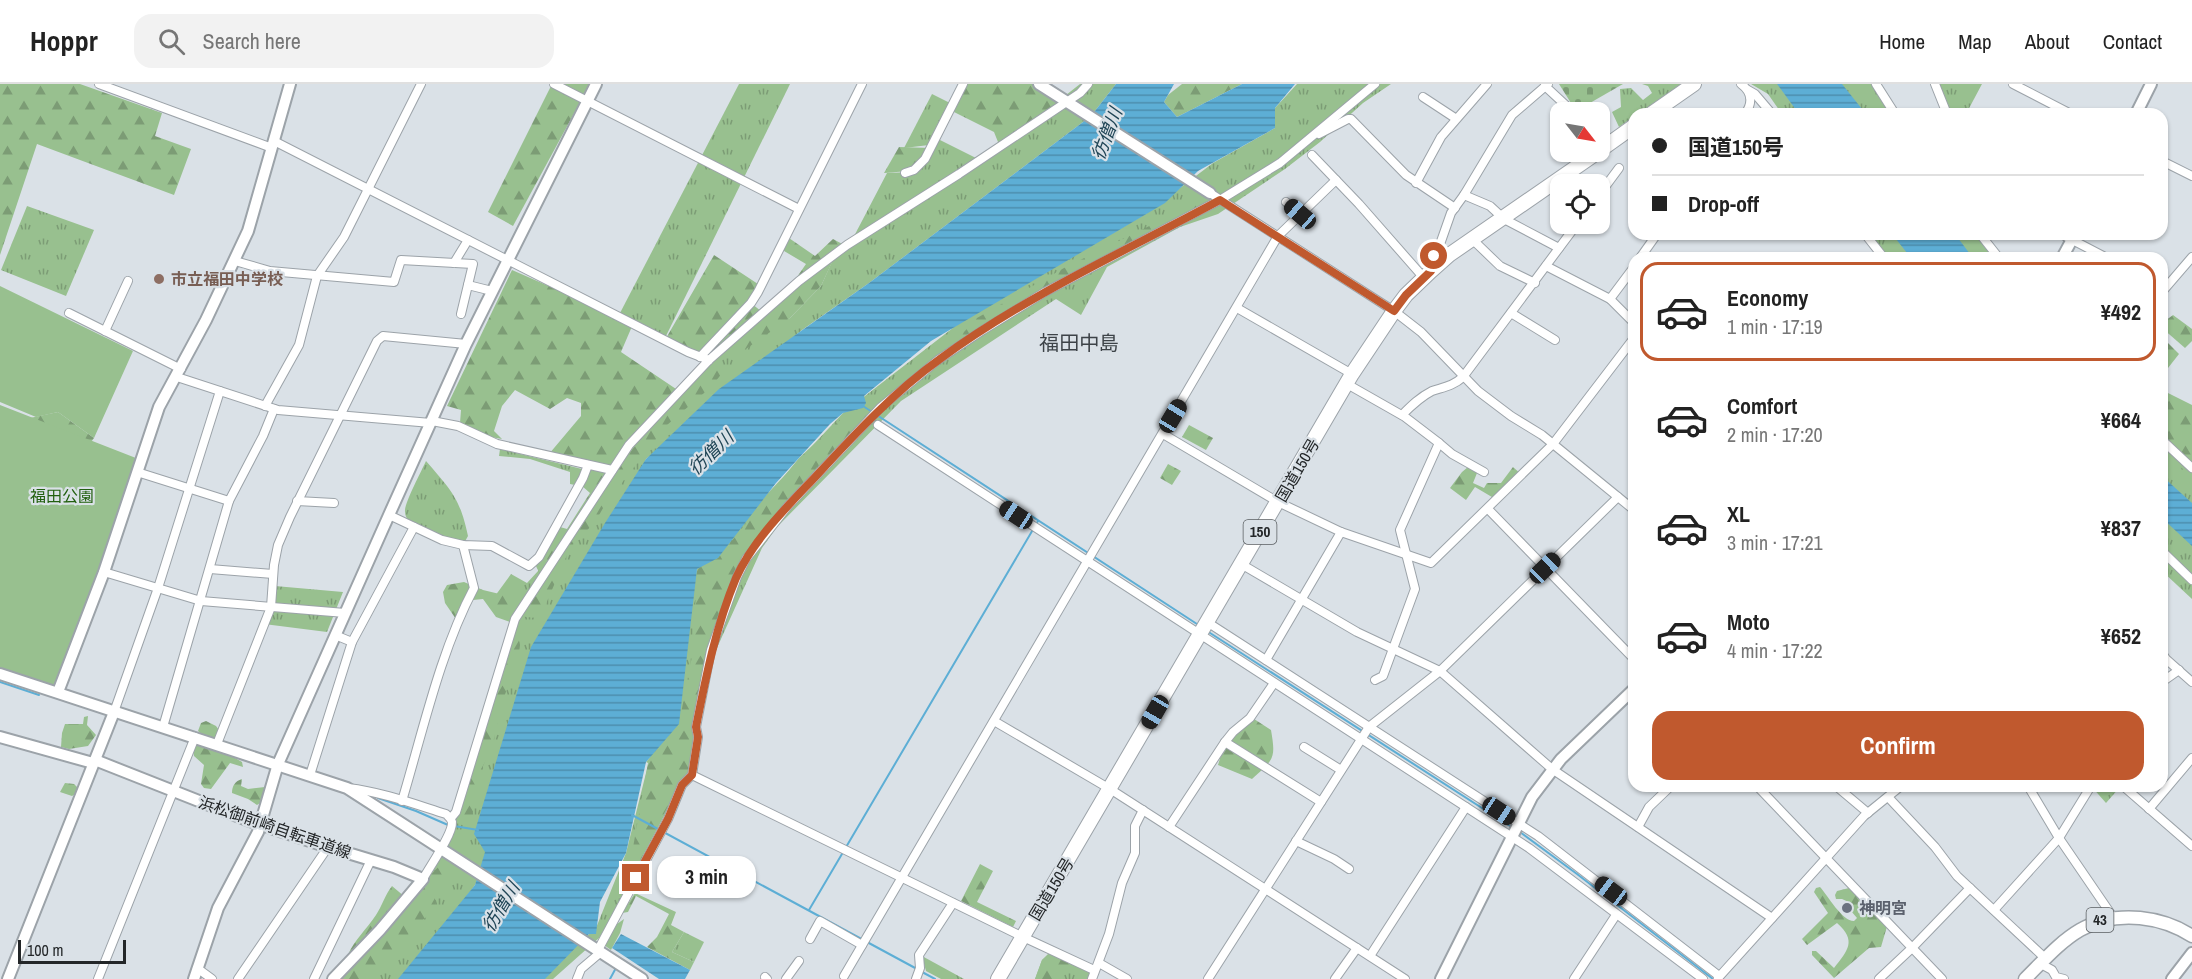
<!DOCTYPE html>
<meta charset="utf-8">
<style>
body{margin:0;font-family:"Archivo Narrow","Noto Sans JP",sans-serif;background:#f2f2f2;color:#222;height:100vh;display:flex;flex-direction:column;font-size:22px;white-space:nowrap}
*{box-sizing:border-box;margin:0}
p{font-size:20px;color:#767676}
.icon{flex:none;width:33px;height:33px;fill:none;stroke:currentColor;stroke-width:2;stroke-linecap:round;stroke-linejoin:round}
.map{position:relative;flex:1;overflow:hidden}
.side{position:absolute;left:1628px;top:168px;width:540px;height:540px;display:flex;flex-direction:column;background:#fff;border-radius:18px;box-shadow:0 2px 4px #0004}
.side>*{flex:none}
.banner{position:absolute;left:1628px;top:24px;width:540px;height:132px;border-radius:18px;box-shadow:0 2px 4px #0004;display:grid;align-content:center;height:132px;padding:0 24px;background:#fff}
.needle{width:39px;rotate:121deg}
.tools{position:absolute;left:1550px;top:18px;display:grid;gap:12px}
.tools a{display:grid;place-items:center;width:60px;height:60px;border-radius:12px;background:#fff;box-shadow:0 2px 4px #0004;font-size:30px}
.scale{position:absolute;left:18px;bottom:15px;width:108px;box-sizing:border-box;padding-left:6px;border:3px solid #232628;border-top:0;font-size:16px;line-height:21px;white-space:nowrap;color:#232628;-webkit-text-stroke:4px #dae1e7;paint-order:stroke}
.end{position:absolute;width:27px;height:27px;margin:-14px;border:8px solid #c0592e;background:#fff;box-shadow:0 0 0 3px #fff}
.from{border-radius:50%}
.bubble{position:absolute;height:42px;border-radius:18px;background:#fff;box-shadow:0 2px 4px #0004;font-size:20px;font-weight:800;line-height:42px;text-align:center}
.car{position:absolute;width:18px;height:36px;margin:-18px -9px;border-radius:8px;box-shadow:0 0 4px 2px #0007;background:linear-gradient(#222 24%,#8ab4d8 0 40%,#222 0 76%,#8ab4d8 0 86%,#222 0)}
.banner b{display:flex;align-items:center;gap:21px;height:57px;font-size:22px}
.banner b+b{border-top:2px solid #e0e0e0}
.banner i{width:15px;height:15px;background:#222}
ul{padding:10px 0 0;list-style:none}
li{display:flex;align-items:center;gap:18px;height:99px;margin:0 12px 9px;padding:0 12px;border:3px solid transparent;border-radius:18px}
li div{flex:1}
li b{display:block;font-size:22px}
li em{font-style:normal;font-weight:800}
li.on{border-color:#c0592e}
li>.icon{width:54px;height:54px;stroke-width:1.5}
.button{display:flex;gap:12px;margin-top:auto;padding:12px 24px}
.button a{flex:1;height:69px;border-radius:18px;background:#c0592e;color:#fff;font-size:24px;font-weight:800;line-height:69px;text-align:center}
header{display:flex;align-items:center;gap:36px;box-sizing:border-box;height:84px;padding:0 30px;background:#fff;border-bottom:2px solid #e0e0e0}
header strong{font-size:28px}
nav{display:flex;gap:33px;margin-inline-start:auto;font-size:21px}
.search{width:420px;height:54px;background:#f2f2f2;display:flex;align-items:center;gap:15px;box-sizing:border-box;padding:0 21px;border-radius:18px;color:#767676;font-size:22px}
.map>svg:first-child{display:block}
</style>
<header>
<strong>Hoppr</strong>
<div class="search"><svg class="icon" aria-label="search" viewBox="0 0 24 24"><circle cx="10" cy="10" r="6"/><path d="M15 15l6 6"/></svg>Search here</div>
<nav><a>Home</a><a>Map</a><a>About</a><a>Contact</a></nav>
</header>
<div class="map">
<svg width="2192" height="895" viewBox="0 0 2192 895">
<defs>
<pattern id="grass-tufts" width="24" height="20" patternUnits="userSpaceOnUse" patternTransform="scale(1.5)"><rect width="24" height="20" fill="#98c08f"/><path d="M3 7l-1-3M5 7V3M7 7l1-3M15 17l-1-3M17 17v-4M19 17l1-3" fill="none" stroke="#7c9c75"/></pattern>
<pattern id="forest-firs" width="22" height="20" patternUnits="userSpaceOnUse" patternTransform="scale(1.5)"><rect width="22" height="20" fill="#98c08f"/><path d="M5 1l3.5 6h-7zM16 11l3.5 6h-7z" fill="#7c9c75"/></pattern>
<pattern id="cemetery-stones" width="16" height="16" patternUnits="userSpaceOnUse" patternTransform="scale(1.5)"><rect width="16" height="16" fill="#98c08f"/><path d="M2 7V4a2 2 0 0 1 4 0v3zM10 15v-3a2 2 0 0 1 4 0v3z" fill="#7c9c75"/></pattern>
<pattern id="water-rules" width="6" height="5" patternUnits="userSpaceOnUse" patternTransform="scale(1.5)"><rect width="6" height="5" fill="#5daed5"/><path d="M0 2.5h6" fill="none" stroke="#4c8dad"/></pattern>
</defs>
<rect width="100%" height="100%" fill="#dae1e7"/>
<g fill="url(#grass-tufts)">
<polygon points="739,0 790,0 665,254 620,229"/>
<polygon points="1080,0 1116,0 1091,32 869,199 802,246 646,375 475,801 406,895 332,895 373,853 449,756 513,539 495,512 511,490 527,499 561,462 625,368 715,270 790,234 821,202 836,169 851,158 887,89 912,88 936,54 980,76 1004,60"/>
<polygon points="1297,0 1391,0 1363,19 1320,58 1285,85 1218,130 1180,143 1107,183 1081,231 1056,215 901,317 777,443 762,464 707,586 685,692 605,844 599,854 553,895 539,895 596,844 626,769 697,485 843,329 958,240 1147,129 1213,79 1275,44 1275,24"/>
<polygon points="1642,0 1681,0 1638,30 1634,30 1633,33 1619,43 1612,28 1621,23 1620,5 1631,4 1643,16 1652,9 1648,2"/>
<polygon points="1751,0 1872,0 1894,30 1782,30 1768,10"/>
<polygon points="1936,0 1982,0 1966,30 1951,30"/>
<polygon points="932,10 950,19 929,61 904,64"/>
<polygon points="27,122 94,146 66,212 1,186"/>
<polygon points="1869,150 1981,150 1999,174 1886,174"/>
<polygon points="2162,356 2192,385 2192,515 2162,487"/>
<polygon points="500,365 582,385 582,391 575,401 570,400 570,388 530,375 499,372"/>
<path d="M426,377C451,406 460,414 468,452L463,461C448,456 403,447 405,426C406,416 421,388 426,377Z"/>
<polygon points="275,502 343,508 327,548 264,540"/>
<polygon points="2091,702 2120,702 2120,703 2106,719"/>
<polygon points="684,848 704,858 694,878 672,868"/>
<polygon points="1052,866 1091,886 1089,895 1035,895 1042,876"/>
<polygon points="922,872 964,895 941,895 926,887"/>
</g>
<g fill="url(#forest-firs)">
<polygon points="0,0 80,0 162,29 155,52 191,65 174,111 37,60 0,171"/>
<polygon points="552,0 590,0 513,142 488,128"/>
<polygon points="963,0 1039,0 1066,17 1000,63 994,48 950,26"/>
<polygon points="1182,0 1242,0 1177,33 1164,18 1168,11"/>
<path d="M899,63L931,64C919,85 908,88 884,89Z"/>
<polygon points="1196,119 1199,121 1198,124 956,264 964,248 977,234 1064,184"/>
<polygon points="786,152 815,172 833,155 846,162 834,174 821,202 790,234 743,267 718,270 723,288 711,303 667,341 606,419 595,438 570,464 542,529 537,534 517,532 513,539 496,533 483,515 473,516 458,538 445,519 443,508 447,501 464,498 483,506 516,514 529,512 523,524 624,375 712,274 709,276 682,264 688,268 633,240 621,268 679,307 609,382 570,377 549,370 581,332 581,319 567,314 550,325 515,306 502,322 494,347 502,355 491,353 460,339 461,326 447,322 512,186 615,231 665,256 714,171 761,202 751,219 762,228 788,206 806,180 779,164"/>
<polygon points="2173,231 2192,245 2192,257 2185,264 2162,244 2165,237"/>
<polygon points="2162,253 2179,270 2168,284 2162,278"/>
<polygon points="2162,306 2192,321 2192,391 2162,371 2162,365 2168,372 2162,363"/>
<polygon points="852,325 871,330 817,383 733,495 708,566 691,689 683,693 626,803 648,679 646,678 679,640 693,567 697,485 718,474 799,374"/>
<polygon points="58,328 94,354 78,375 30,334"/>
<polygon points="1189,341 1213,354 1206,366 1182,353"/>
<polygon points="1168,380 1181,387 1172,401 1160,394"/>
<polygon points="1468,383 1477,389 1473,399 1484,404 1487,399 1501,399 1513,383 1522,391 1497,416 1475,403 1466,416 1450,404 1462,388"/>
<polygon points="590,384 607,390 541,492 536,482 560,443 567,445 590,409 582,402"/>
<polygon points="517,545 520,561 518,577 502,618 493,659 483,682 482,696 471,735 466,740 457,739"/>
<polygon points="88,632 87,641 96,651 88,662 69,665 61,663 62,649 65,640 83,640 84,633"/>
<path d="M1251,633L1271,646C1276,675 1274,675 1252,695L1218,681L1225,658Z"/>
<polygon points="206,637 216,642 219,646 215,655 206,654 198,647 201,639"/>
<polygon points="192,660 230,671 242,678 243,683 230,679 211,705 204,704 201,700 204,681 194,672"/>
<path d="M242,695L241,702L248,705L265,703L263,717L257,721L248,715L232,709C232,702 235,697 242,695Z"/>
<polygon points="65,699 74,700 77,703 77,709 72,712 60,708"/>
<path d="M445,776L449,783L434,809L436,821L429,831L410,846L404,865L381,881L371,895H332L352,874L348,871C354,856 367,845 376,831C382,822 385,811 392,802L405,813L380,844Z"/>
<polygon points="980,780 993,787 977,818 1016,837 1013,843 961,817"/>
<path d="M1820,803C1828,812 1842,837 1854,837L1857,834L1851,827L1853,820L1842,815H1836L1835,811L1837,807L1849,804L1861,811L1888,839L1881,863L1869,864L1834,894L1812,871V867H1816L1834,884C1848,866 1857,857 1837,839L1807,861L1802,855L1828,829L1814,808L1816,804Z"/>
<polygon points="635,809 676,828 671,841 684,848 672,868 694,878 690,886 647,863 657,853 669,830 636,812 628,828 622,829"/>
<polygon points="624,835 620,849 611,866 604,861 617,840"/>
<polygon points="1053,867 1073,881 1068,886 1058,886 1053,895 1035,895 1042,876"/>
</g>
<polygon fill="url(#cemetery-stones)" points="1559,0 1623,0 1576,27"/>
<g fill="#98c08f">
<polygon points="0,202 133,267 94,354 58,328 36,333 0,318"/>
<polygon points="0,321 141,376 58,608 0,588"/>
</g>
<g fill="url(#water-rules)">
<polygon points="1116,0 1174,0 1164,18 1177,33 1242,0 1295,0 1275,24 1275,44 1198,87 1165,119 931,257 864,312 866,319 863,324 843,329 830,340 776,399 718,474 697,485 679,640 646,678 626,769 600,818 596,850 589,850 545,895 398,895 475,801 485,768 474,750 531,563 605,439 646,375 719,305 869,199 1091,32"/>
<polygon points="1777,0 1842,0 1866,30 1799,30"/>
<polygon points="1892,150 1955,150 1973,174 1911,174"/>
<polygon points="2162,392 2192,419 2192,462 2162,434"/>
<polygon points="621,850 690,886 685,895 659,895 612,864"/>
</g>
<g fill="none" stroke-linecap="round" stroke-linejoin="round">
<g stroke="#5daed5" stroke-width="2">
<polyline points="863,322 1200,542"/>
<polyline points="1207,547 1513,744"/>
<polyline points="0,598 39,611"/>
<polyline points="378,714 416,727 448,741"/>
<polyline points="632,731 917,885"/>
<polyline points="454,742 478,746"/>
<polyline points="1520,748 1577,790 1713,895"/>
<polyline points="809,826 1038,437"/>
<polyline points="922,888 935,895"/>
<polyline points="610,895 617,882"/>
</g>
<defs>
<g id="street">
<polyline points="99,0 272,64"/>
<polyline points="554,0 799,125"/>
<path d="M1741,0C1752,8 1753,19 1745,30"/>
<polyline points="1876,0 1895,30"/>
<polyline points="1935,0 1947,30"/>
<polyline points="2013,0 2071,30"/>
<polyline points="1545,2 1573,28"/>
<polyline points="1748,6 1755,10 1772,30"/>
<polyline points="1423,13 1455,34"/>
<polyline points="1319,50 1348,35 1351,35 1406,91 1455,124"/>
<polyline points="274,57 688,268 709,276"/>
<polyline points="1312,71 1359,120 1424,194"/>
<polyline points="2162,77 2192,92"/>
<polyline points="905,89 914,86 925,75 963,0"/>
<polyline points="1416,99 1441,53 1487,0"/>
<polyline points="1210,109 1394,227 1421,248 1478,307 1511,332 1542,351 1634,426"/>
<polyline points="1464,111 1490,122 1504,135 1559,164"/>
<polyline points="1599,111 1619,84"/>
<polyline points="1286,118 1300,130"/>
<polyline points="1865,150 1884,174"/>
<polyline points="1980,150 1999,174"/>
<polyline points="2061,150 2107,174"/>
<polyline points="1473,156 1500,182 1535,199"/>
<polyline points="1640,174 1657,150"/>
<polyline points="235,177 270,187 394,198 401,176 473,180 461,230"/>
<polyline points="454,179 468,156"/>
<polyline points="1546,182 1610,215 1634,183"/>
<polyline points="1432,183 1451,129 1464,111 1512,31 1548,0"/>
<polyline points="468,201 492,207"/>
<polyline points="2162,208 2192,173"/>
<polyline points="1610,215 1634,239"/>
<polyline points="1237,224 1352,290"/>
<polyline points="69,229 181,285"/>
<polyline points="1511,229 1555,256"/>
<polyline points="105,247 128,197"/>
<polyline points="700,273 751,219 758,208 862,0"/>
<polyline points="177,293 278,326 431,339"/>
<polyline points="1347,300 1405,333 1439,359 1400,446 1415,505 1383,592 1375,596"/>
<polyline points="265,322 299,261 317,192 344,153 421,0"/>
<path d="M1402,331C1411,322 1420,313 1432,307C1444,303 1453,302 1463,293L1577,140"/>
<polyline points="432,337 458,342 497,360 612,386"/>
<polyline points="878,341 1529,764 1703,895"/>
<polyline points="1163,350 1278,418 1341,448 1431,479 1553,360 1634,254"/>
<polyline points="2162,356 2192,384"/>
<polyline points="1439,359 1452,370 1484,388"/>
<polyline points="137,388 229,417"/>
<polyline points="297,417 334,419"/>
<polyline points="1488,425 1634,575"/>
<polyline points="389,431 442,456 463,461 492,462 529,482 539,473 583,394 588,381"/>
<polyline points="2162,467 2192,496"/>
<polyline points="1241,480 1357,548 1440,587 1552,685 1772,834"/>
<polyline points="210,485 273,490"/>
<polyline points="104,488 201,517 345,529"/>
<polyline points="1207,538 1538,752 1719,892"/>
<polyline points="335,551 352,558"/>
<polyline points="2162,569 2166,575 2192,598"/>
<polyline points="1266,576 1341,448"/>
<polyline points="2162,598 2179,586"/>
<polyline points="114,628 158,504 220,307"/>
<polyline points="994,637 1110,705 1405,895"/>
<polyline points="163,643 229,417 263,352 274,325"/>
<polyline points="1225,658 1321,718"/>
<polyline points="217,660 271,523 274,481 278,461 290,433 377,257 383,252 466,260"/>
<polyline points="1304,663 1341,686"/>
<polyline points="310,691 352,558 414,443"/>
<polyline points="692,691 1023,853 1094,886"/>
<polyline points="1757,702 1942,895"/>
<polyline points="1836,702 1868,729"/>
<polyline points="2028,702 2059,754 2113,833"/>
<polyline points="2123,702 2192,762"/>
<path d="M348,704C382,708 414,720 446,730C449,733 451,734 452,738C453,750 430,782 423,795"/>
<polyline points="1888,713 1935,763 1957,792 2046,875"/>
<path d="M402,717C423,647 440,568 474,504L463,461"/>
<polyline points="2149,725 2192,674"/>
<polyline points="451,734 456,728 515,535 629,361 709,276 799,197 847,161 959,90 1080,9 1088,0"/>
<polyline points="1169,743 1225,658 1233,648 1250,634 1274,599"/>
<polyline points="1638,743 1649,723 1671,702"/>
<polyline points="1296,757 1334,775 1349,785"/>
<polyline points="1994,826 2059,754 2091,702"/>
<polyline points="810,855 820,837 862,861"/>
<polyline points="598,866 668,735 682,701 692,691 698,653 696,643 711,566 737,493 746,475 787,423 881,323 938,276 983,246 1045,208 1220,116 1280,79 1375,0"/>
<polyline points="1370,872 1466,723"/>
<polyline points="1099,879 1127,895"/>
<polyline points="2041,880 2052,886 2056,893 2064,895"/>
<polyline points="197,884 212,895"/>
<polyline points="844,892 1278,152 1336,96"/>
<polyline points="765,893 767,895"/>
<polyline points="1718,894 1864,732 1901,702"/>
<polyline points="98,895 195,653"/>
<polyline points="238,895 328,763"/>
<polyline points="314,895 371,776"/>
<polyline points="577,895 581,885 601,868"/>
<polyline points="786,895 799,877"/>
<polyline points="916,895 920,884 919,871 953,819"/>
<polyline points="1092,895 1109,850 1122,799 1135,769 1135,742 1143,726"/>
<polyline points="1208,895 1369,643 1440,587 1618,413"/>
<polyline points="1335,895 1357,864"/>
<polyline points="1574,895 1616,831"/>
<polyline points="1879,895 1912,864 1970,804"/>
</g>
<g id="secondary">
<polyline points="1039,0 1210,109"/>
<polyline points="2136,30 2151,0"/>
<polyline points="2062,174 2075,150"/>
<polyline points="0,590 347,704 642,895"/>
<polyline points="58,608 104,488 159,323 206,236 248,147 290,0"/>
<polyline points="0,653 93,679"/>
<polyline points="95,676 247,736 328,763 394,783 423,795 380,846 333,895"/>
<polyline points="8,895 114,628"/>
<polyline points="194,895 218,824 258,748 278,680 389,431 466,260 596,0"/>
<polyline points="1441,895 1532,713 1561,675 1634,605"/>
<polyline points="2172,895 2192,869"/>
</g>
<path id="primary" d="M2025,895C2061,859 2084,829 2140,834C2160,836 2175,841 2192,852"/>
<g id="highway">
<polyline points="1651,30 1694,0"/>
<polyline points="1599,67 1634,42"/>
<polyline points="998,895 1352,290 1394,227 1406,211 1431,187 1449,171 1598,68"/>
</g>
</defs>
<use href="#street" stroke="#9ca3a9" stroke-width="10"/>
<use href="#secondary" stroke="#9ca3a9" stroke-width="14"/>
<use href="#primary" stroke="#9ca3a9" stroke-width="15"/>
<use href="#highway" stroke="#9ca3a9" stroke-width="16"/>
<use href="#street" stroke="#fff" stroke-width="8"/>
<use href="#secondary" stroke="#fff" stroke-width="10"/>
<use href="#primary" stroke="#fff" stroke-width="12"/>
<use href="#highway" stroke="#fff" stroke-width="14"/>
</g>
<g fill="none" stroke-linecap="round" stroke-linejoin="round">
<path stroke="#c0592e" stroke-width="8" d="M636,794L668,735L682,701L692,691L698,653L696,643C706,592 716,542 736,494C754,454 789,421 818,390C856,349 894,308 940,275C1027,211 1126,167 1220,116L1394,227L1406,211L1431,187L1434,172"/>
</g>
<circle fill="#8d6e63" stroke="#dae1e7" stroke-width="2" cx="159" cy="195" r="6"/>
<circle fill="#6b7280" stroke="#dae1e7" stroke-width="2" cx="1847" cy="824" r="6"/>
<g text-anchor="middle" stroke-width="4.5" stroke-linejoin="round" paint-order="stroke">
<g fill="#dae1e7" stroke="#5a5e61" stroke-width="1.5">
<rect x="1243.5" y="436" width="33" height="24" rx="4.5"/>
<rect x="2086.5" y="824" width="27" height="24" rx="4.5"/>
</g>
<g font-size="15" font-weight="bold" fill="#232628">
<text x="1260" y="453">150</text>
<text x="2100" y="841">43</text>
</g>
<g font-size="16" font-weight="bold" fill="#785e54" stroke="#dae1e7" text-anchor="start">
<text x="171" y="201">市立福田中学校</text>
</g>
<g font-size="16" fill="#232628" stroke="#dae1e7">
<text transform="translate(1297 386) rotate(-60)" y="6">国道150号</text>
<text transform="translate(275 743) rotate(19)" y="6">浜松御前崎自転車道線</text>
<text transform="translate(1051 805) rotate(-59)" y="6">国道150号</text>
</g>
<g font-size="16" fill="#22600f" stroke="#dae1e7">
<text x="62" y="418">福田公園</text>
</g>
<g font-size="16" font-weight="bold" fill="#5b616d" stroke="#dae1e7" text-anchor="start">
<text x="1859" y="830">神明宮</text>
</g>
<g font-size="18" font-style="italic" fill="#204556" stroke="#dae1e7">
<text transform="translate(1107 50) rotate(-69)" y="6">彷僧川</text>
<text transform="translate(711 369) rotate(-44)" y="6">彷僧川</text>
<text transform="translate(501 823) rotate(-59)" y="6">彷僧川</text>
</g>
<g font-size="20" fill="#3d4348" stroke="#dae1e7">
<text x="1079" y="266">福田中島</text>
</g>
</g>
</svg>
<div class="tools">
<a><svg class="needle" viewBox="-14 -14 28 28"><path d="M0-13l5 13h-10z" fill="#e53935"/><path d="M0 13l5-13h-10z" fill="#767676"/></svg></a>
<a><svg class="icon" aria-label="locate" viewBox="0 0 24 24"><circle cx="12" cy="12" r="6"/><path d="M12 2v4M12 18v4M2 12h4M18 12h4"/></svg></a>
</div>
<div class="scale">100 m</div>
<i class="end from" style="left:1434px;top:172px"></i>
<i class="end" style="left:636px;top:794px"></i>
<div class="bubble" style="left:657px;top:772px;width:99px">3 min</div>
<i class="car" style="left:1300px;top:130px;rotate:311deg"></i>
<i class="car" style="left:1173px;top:332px;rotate:31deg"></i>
<i class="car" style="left:1016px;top:431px;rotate:303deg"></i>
<i class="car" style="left:1545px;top:484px;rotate:46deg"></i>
<i class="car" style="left:1155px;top:628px;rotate:210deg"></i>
<i class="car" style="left:1499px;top:727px;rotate:123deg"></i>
<i class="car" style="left:1611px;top:807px;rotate:307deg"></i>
<div class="banner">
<b><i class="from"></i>国道150号</b>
<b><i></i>Drop-off</b>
</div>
<section class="side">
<ul>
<li class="on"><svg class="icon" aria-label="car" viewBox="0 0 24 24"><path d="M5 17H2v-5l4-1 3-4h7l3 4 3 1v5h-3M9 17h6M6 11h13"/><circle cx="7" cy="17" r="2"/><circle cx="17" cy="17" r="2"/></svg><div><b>Economy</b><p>1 min · 17:19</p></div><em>¥492</em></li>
<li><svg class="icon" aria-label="car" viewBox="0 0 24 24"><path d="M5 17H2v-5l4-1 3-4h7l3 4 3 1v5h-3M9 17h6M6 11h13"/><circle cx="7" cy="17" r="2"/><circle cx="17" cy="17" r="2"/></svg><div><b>Comfort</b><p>2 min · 17:20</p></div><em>¥664</em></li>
<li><svg class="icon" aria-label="car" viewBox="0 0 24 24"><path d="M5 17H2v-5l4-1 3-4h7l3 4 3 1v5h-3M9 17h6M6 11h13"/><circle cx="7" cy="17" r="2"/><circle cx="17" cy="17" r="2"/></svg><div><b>XL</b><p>3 min · 17:21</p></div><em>¥837</em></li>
<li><svg class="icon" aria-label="car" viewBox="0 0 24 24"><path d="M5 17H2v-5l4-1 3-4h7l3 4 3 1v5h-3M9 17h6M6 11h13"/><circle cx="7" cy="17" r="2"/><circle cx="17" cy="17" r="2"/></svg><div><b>Moto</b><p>4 min · 17:22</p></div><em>¥652</em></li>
</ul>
<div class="button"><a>Confirm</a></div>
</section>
</div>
